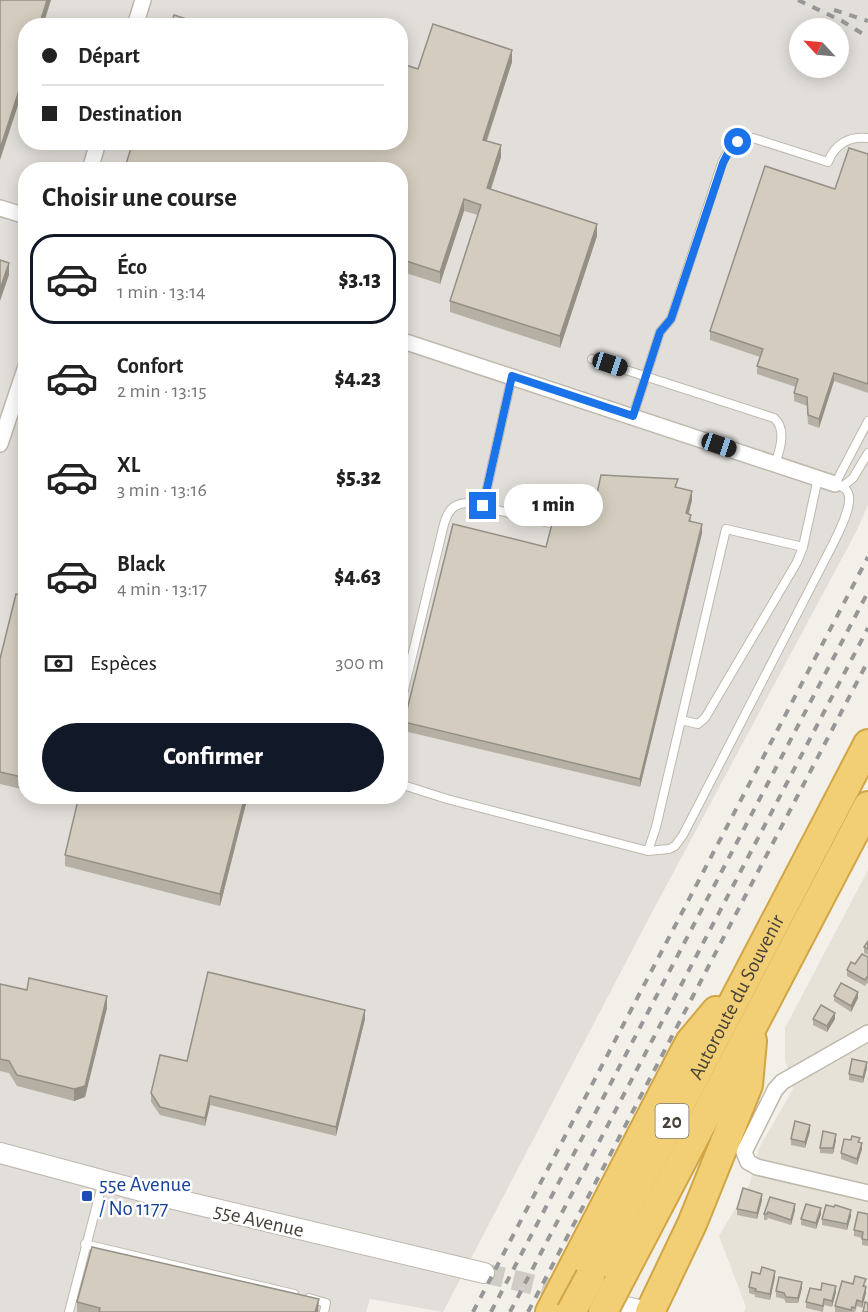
<!DOCTYPE html>
<html lang="fr">
<meta charset="utf-8">
<style>
body{margin:0;font-family:"Alegreya Sans",sans-serif;background:#f2f2f2;color:#222;height:100vh;display:flex;flex-direction:column;font-size:22px;white-space:nowrap}
*{box-sizing:border-box;margin:0}
p{font-size:20px;color:#767676}
.icon{flex:none;width:33px;height:33px;fill:none;stroke:currentColor;stroke-width:2;stroke-linecap:round;stroke-linejoin:round}
.map{position:relative;flex:1;overflow:hidden}
.side{position:absolute;left:18px;top:162px;width:390px;height:642px;display:flex;flex-direction:column;background:#fff;border-radius:24px;box-shadow:0 3px 15px #0003}
.side>*{flex:none}
.top-card{position:absolute;left:18px;top:18px;width:390px;height:132px;border-radius:24px;box-shadow:0 3px 15px #0003;display:grid;align-content:center;height:132px;padding:0 24px;background:#fff}
.needle{width:39px;rotate:296deg}
.fabs{position:absolute;left:789px;top:18px;display:grid;gap:12px}
.fabs a{display:grid;place-items:center;width:60px;height:60px;border-radius:50%;background:#fff;box-shadow:0 3px 15px #0003;font-size:30px}
.end{position:absolute;width:27px;height:27px;margin:-14px;border:8px solid #1a73e8;background:#fff;box-shadow:0 0 0 3px #fff}
.from{border-radius:50%}
.bubble{position:absolute;height:42px;border-radius:21px;background:#fff;box-shadow:0 3px 15px #0003;font-size:20px;font-weight:800;line-height:42px;text-align:center}
.car{position:absolute;width:18px;height:36px;margin:-18px -9px;border-radius:8px;box-shadow:0 0 4px 2px #0007;background:linear-gradient(#222 24%,#8ab4d8 0 40%,#222 0 76%,#8ab4d8 0 86%,#222 0)}
.top-card b{display:flex;align-items:center;gap:21px;height:57px;font-size:22px}
.top-card b+b{border-top:2px solid #e0e0e0}
.top-card i{width:15px;height:15px;background:#222}
ul{padding:0;list-style:none}
li{display:flex;align-items:center;gap:18px;height:90px;margin:0 12px 9px;padding:0 12px;border:3px solid transparent;border-radius:24px}
li div{flex:1}
li b{display:block;font-size:22px}
li em{font-style:normal;font-weight:800}
li.current{border-color:#111827}
li>.icon{width:54px;height:54px;stroke-width:1.5}
h2{padding:0 24px;font-size:27px;line-height:72px}
.pay{display:flex;align-items:center;gap:15px;height:66px;padding:0 24px;font-size:22px}
.pay p{margin-inline-start:auto}
.button{display:flex;gap:12px;margin-top:auto;padding:12px 24px}
.button a{flex:1;height:69px;border-radius:36px;background:#111827;color:#fff;font-size:24px;font-weight:800;line-height:69px;text-align:center}
.map>svg:first-child{display:block}
</style>
<div class="map">
<svg width="868" height="1312" viewBox="0 0 868 1312">
<rect width="100%" height="100%" fill="#f3f0e9"/>
<polygon fill="#e6e2d7" points="868,870 868,1312 744,1312 746,1307 719,1236 750,1183 759,1148 793,1089 785,1059 785,1028"/>
<path fill="#e2dfda" fill-rule="evenodd" d="M0,0H868V505L856,532L649,918L443,1312L370,1299L366,1312H0ZM26,26H400V142H26ZM800,28H838V68H800ZM26,170H400V796H26Z"/>
<g fill="none" stroke-linecap="round" stroke-linejoin="round">
<polyline stroke="#d0cdc6" stroke-width="20" stroke-dasharray="20 10" stroke-linecap="butt" points="484,1273 548,1288"/>
<defs>
<g id="service">
<path d="M592,359L774,418C787,429 780,450 775,464"/>
<path d="M633,416L660,332L671,319L722,163C729,148 736,139 753,138L828,162C835,144 849,136 868,138"/>
<polyline points="842,487 853,478 868,453"/>
<polyline points="483,506 512,376"/>
<path d="M400,706L444,524C448,511 453,503 468,503L554,524"/>
<polyline points="681,720 726,529 803,547"/>
<path d="M400,784L447,799L648,851L669,849L675,846L683,835L834,542C839,531 855,502 847,491C845,487 839,485 835,484L868,421"/>
<polyline points="648,851 656,827 681,720 698,724 705,718 797,562 803,547 818,478"/>
<polyline points="85,1244 294,1294"/>
<polyline points="309,1298 326,1303 324,1312"/>
<polyline points="69,1312 103,1181"/>
</g>
<g id="minor">
<polyline points="135,26 143,0"/>
<polyline points="90,170 98,142"/>
<polyline points="0,208 26,216"/>
<polyline points="400,340 835,484"/>
<polyline points="0,444 26,366"/>
<polyline points="868,1033 782,1082 775,1090 744,1152 748,1162 757,1167 868,1193"/>
</g>
<g id="tertiary">
<polyline points="0,1153 153,1194 484,1273"/>
<polyline points="597,1300 647,1312"/>
</g>
<g id="motorway">
<path id="s1" d="M590,1277L868,744"/>
<polyline points="618,1283 868,806"/>
<polyline points="550,1312 682,1057 690,1042 716,1011"/>
<polyline points="650,1312 692,1224 748,1085 752,1041"/>
</g>
</defs>
<use href="#service" stroke="#beb8ac" stroke-width="10"/>
<use href="#minor" stroke="#beb8ac" stroke-width="18"/>
<use href="#tertiary" stroke="#beb8ac" stroke-width="22"/>
<use href="#motorway" stroke="#d1a545" stroke-width="32"/>
<use href="#service" stroke="#fff" stroke-width="8"/>
<use href="#minor" stroke="#fff" stroke-width="15"/>
<use href="#tertiary" stroke="#fff" stroke-width="20"/>
<use href="#motorway" stroke="#f2cf74" stroke-width="28"/>
<g stroke="#979797" stroke-width="4" stroke-dasharray="8 8" stroke-linecap="butt">
<polyline points="798,0 842,21 868,37"/>
<polyline points="834,10 868,21"/>
<polyline points="473,1312 868,557"/>
<polyline points="491,1312 868,592"/>
<polyline points="510,1312 868,628"/>
<polyline points="528,1312 868,661"/>
</g>
<defs>
<g id="motorway-bridge">
<polyline points="571,1312 590,1277"/>
<polyline points="603,1312 618,1283"/>
</g>
</defs>
<use href="#motorway-bridge" stroke="#d1a545" stroke-width="32" stroke-linecap="butt"/>
<use href="#motorway-bridge" stroke="#f2cf74" stroke-width="28"/>
</g>
<g fill="#b6b0a4">
<polygon points="512,62 487,141 501,157 491,190 597,236 560,348 450,312 450,301 478,215 464,211 440,284 400,271 400,170 418,69"/>
<polygon points="868,154 868,393 834,381 819,428 808,424 807,406 794,401 794,393 796,387 757,374 757,366 760,357 710,340 710,331 835,189"/>
<polygon points="678,488 692,500 689,514 691,521 702,533 640,787 404,731 404,722 546,547 596,498"/>
<polygon points="26,596 26,790 0,784 0,659"/>
<polygon points="248,796 220,906 65,866 65,855"/>
<polygon points="868,941 868,955 864,953 864,947"/>
<polygon points="868,957 868,984 867,983 865,986 847,976 847,970"/>
<polygon points="0,984 107,1008 85,1097 74,1101 17,1086 9,1073 0,1071"/>
<polygon points="834,996 858,998 851,1012 834,1001"/>
<polygon points="365,1019 336,1136 210,1105 205,1126 160,1115 151,1102 151,1093 187,1061"/>
<polygon points="813,1019 835,1019 827,1032 813,1025"/>
<polygon points="867,1068 863,1083 849,1080 849,1074"/>
<polygon points="810,1131 805,1148 791,1145 791,1139"/>
<polygon points="836,1140 833,1154 820,1153 820,1148"/>
<polygon points="860,1143 862,1149 857,1165 841,1159 841,1153"/>
<polygon points="770,1197 795,1210 791,1225 768,1218 767,1220 764,1220 764,1214"/>
<polygon points="762,1200 757,1219 737,1215 737,1209"/>
<polygon points="821,1214 816,1229 801,1225 801,1219"/>
<polygon points="868,1214 868,1246 862,1245 862,1238 854,1236 854,1230"/>
<polygon points="851,1216 847,1230 822,1225 822,1219"/>
<polygon points="775,1277 770,1300 755,1297 755,1295 749,1293 749,1287"/>
<polygon points="853,1284 866,1285 865,1287 866,1293 862,1308 857,1306 855,1312 835,1312 835,1306"/>
<polygon points="802,1288 798,1303 786,1303 784,1299 776,1297 776,1291"/>
<polygon points="821,1290 836,1292 832,1307 824,1305 823,1312 806,1308 806,1302"/>
<polygon points="77,1302 319,1310 318,1312 77,1312"/>
</g>
<g fill="#949086">
<polygon points="47,0 51,0 43,26 39,26"/>
<polygon points="512,50 512,62 483,151 483,140"/>
<polygon points="26,69 26,81 0,160 0,149"/>
<polygon points="501,145 501,157 487,200 487,188"/>
<polygon points="464,199 464,211 440,284 440,272"/>
<polygon points="597,224 597,236 560,348 560,336"/>
<polygon points="9,263 9,275 0,301 0,289"/>
<polygon points="834,373 834,381 819,428 819,419"/>
<polygon points="692,491 692,500 686,522 686,513"/>
<polygon points="702,524 702,533 640,787 640,779"/>
<polygon points="245,796 248,796 220,906 220,894"/>
<polygon points="858,992 858,998 851,1012 851,1006"/>
<polygon points="107,996 107,1008 85,1097 74,1101 74,1089"/>
<polygon points="365,1010 365,1019 336,1136 336,1127"/>
<polygon points="835,1013 835,1019 827,1032 827,1026"/>
<polygon points="867,1062 867,1068 863,1083 863,1077"/>
<polygon points="210,1096 210,1105 205,1126 205,1118"/>
<polygon points="810,1125 810,1131 805,1148 805,1142"/>
<polygon points="836,1134 836,1140 833,1154 833,1148"/>
<polygon points="862,1143 862,1149 857,1165 857,1159"/>
<polygon points="762,1194 762,1200 757,1219 757,1213"/>
<polygon points="795,1204 795,1210 791,1225 791,1220"/>
<polygon points="821,1208 821,1214 816,1229 816,1223"/>
<polygon points="851,1210 851,1216 847,1230 847,1224"/>
<polygon points="775,1271 775,1277 770,1300 770,1294"/>
<polygon points="802,1282 802,1288 798,1303 798,1298"/>
<polygon points="836,1286 836,1292 832,1307 832,1301"/>
<polygon points="866,1287 866,1293 862,1308 862,1302"/>
<polygon points="319,1299 318,1312 315,1312"/>
</g>
<g fill="#d4cdbf" stroke="#949086" stroke-width="1.5">
<polygon points="0,0 47,0 39,26 26,26 26,69 0,149"/>
<polygon points="174,15 208,26 171,26"/>
<polygon points="433,24 512,50 483,140 501,145 487,188 597,224 560,336 450,301 481,205 464,199 440,272 400,259 400,170 124,170 133,142 400,142 400,63 418,69"/>
<polygon points="849,148 868,154 868,384 834,373 819,419 808,415 807,397 794,393 798,379 757,366 763,349 710,331 765,166 835,189"/>
<polygon points="0,260 9,263 0,289"/>
<polygon points="601,475 678,479 675,487 692,491 686,513 691,515 689,521 702,524 640,779 404,722 453,524 546,547 561,489 596,498"/>
<polygon points="16,594 26,596 26,778 0,772 0,659"/>
<polygon points="79,796 245,796 220,894 65,855"/>
<polygon points="868,941 868,949 864,947"/>
<polygon points="862,954 868,957 868,978 867,977 865,980 847,970 851,962 855,964"/>
<polygon points="208,972 365,1010 336,1127 210,1096 205,1118 160,1107 151,1093 160,1055 187,1061"/>
<polygon points="29,978 107,996 85,1086 74,1089 17,1075 9,1061 0,1059 0,984 27,990"/>
<polygon points="841,983 858,992 851,1006 834,996"/>
<polygon points="821,1005 835,1013 827,1026 813,1019"/>
<polygon points="852,1059 867,1062 863,1077 849,1074"/>
<polygon points="795,1121 810,1125 805,1142 791,1139"/>
<polygon points="823,1131 836,1134 833,1148 820,1148"/>
<polygon points="852,1136 860,1138 858,1142 862,1143 857,1159 841,1153 844,1139 851,1140"/>
<polygon points="743,1188 762,1194 757,1213 737,1209"/>
<polygon points="770,1197 795,1204 791,1220 768,1212 767,1214 764,1214"/>
<polygon points="806,1204 821,1208 816,1223 801,1219"/>
<polygon points="826,1205 834,1207 835,1205 851,1210 847,1224 822,1219"/>
<polygon points="858,1212 868,1214 868,1240 862,1239 863,1232 854,1230"/>
<polygon points="92,1247 319,1299 315,1312 99,1312 100,1308 77,1302"/>
<polygon points="762,1267 775,1271 770,1294 755,1291 756,1289 749,1287 752,1272 760,1274"/>
<polygon points="855,1276 866,1279 863,1286 866,1287 862,1302 857,1300 855,1308 852,1307 851,1310 835,1306 842,1281 853,1284"/>
<polygon points="779,1277 802,1282 798,1298 786,1297 784,1293 776,1291"/>
<polygon points="822,1283 836,1286 832,1301 824,1299 823,1306 806,1302 810,1288 821,1290"/>
<polygon points="865,1302 868,1303 868,1312 863,1312"/>
</g>
<g fill="none" stroke-linecap="round" stroke-linejoin="round">
<polyline stroke="#1a73e8" stroke-width="8" points="483,506 512,376 633,416 660,332 671,319 723,163 731,147 738,142"/>
</g>
<rect fill="#1a4fb4" stroke="#fff" stroke-width="2" x="81" y="1190" width="12" height="12" rx="3"/>
<g text-anchor="middle" stroke-width="5" stroke-linejoin="round" paint-order="stroke">
<rect fill="#fff" stroke="#7e7a74" stroke-width="1.5" x="655.5" y="1104" width="33" height="34" rx="4.5"/>
<g font-size="20" font-weight="bold" fill="#464138">
<text x="672" y="1128">20</text>
</g>
<g font-size="21" fill="#464138" stroke="#fff">
<text dy="7" stroke="none"><textPath href="#s1" startOffset="316">Autoroute du Souvenir</textPath></text>
<text transform="translate(259 1220) rotate(13)" y="7">55e Avenue</text>
</g>
<g font-size="21" fill="#164399" stroke="#fff" text-anchor="start">
<text x="99" y="1191">55e Avenue<tspan x="99" dy="24">/ No 1177</tspan></text>
</g>
</g>
</svg>
<div class="fabs">
<a><svg class="needle" viewBox="-14 -14 28 28"><path d="M0-13l5 13h-10z" fill="#e53935"/><path d="M0 13l5-13h-10z" fill="#767676"/></svg></a>
</div>
<i class="end from" style="left:738px;top:142px"></i>
<i class="end" style="left:483px;top:506px"></i>
<div class="bubble" style="left:504px;top:484px;width:99px">1 min</div>
<i class="car" style="left:610px;top:364px;rotate:108deg"></i>
<i class="car" style="left:719px;top:445px;rotate:109deg"></i>
<div class="top-card">
<b><i class="from"></i>Départ</b>
<b><i></i>Destination</b>
</div>
<section class="side">
<h2>Choisir une course</h2>
<ul>
<li class="current"><svg class="icon" aria-label="car" viewBox="0 0 24 24"><path d="M5 17H2v-5l4-1 3-4h7l3 4 3 1v5h-3M9 17h6M6 11h13"/><circle cx="7" cy="17" r="2"/><circle cx="17" cy="17" r="2"/></svg><div><b>Éco</b><p>1 min · 13:14</p></div><em>$3.13</em></li>
<li><svg class="icon" aria-label="car" viewBox="0 0 24 24"><path d="M5 17H2v-5l4-1 3-4h7l3 4 3 1v5h-3M9 17h6M6 11h13"/><circle cx="7" cy="17" r="2"/><circle cx="17" cy="17" r="2"/></svg><div><b>Confort</b><p>2 min · 13:15</p></div><em>$4.23</em></li>
<li><svg class="icon" aria-label="car" viewBox="0 0 24 24"><path d="M5 17H2v-5l4-1 3-4h7l3 4 3 1v5h-3M9 17h6M6 11h13"/><circle cx="7" cy="17" r="2"/><circle cx="17" cy="17" r="2"/></svg><div><b>XL</b><p>3 min · 13:16</p></div><em>$5.32</em></li>
<li><svg class="icon" aria-label="car" viewBox="0 0 24 24"><path d="M5 17H2v-5l4-1 3-4h7l3 4 3 1v5h-3M9 17h6M6 11h13"/><circle cx="7" cy="17" r="2"/><circle cx="17" cy="17" r="2"/></svg><div><b>Black</b><p>4 min · 13:17</p></div><em>$4.63</em></li>
</ul>
<div class="pay"><svg class="icon" aria-label="cash" viewBox="0 0 24 24"><path d="M3 7h18v10H3z"/><circle cx="12" cy="12" r="2"/></svg>Espèces<p>300 m</p></div>
<div class="button"><a>Confirmer</a></div>
</section>
</div>
